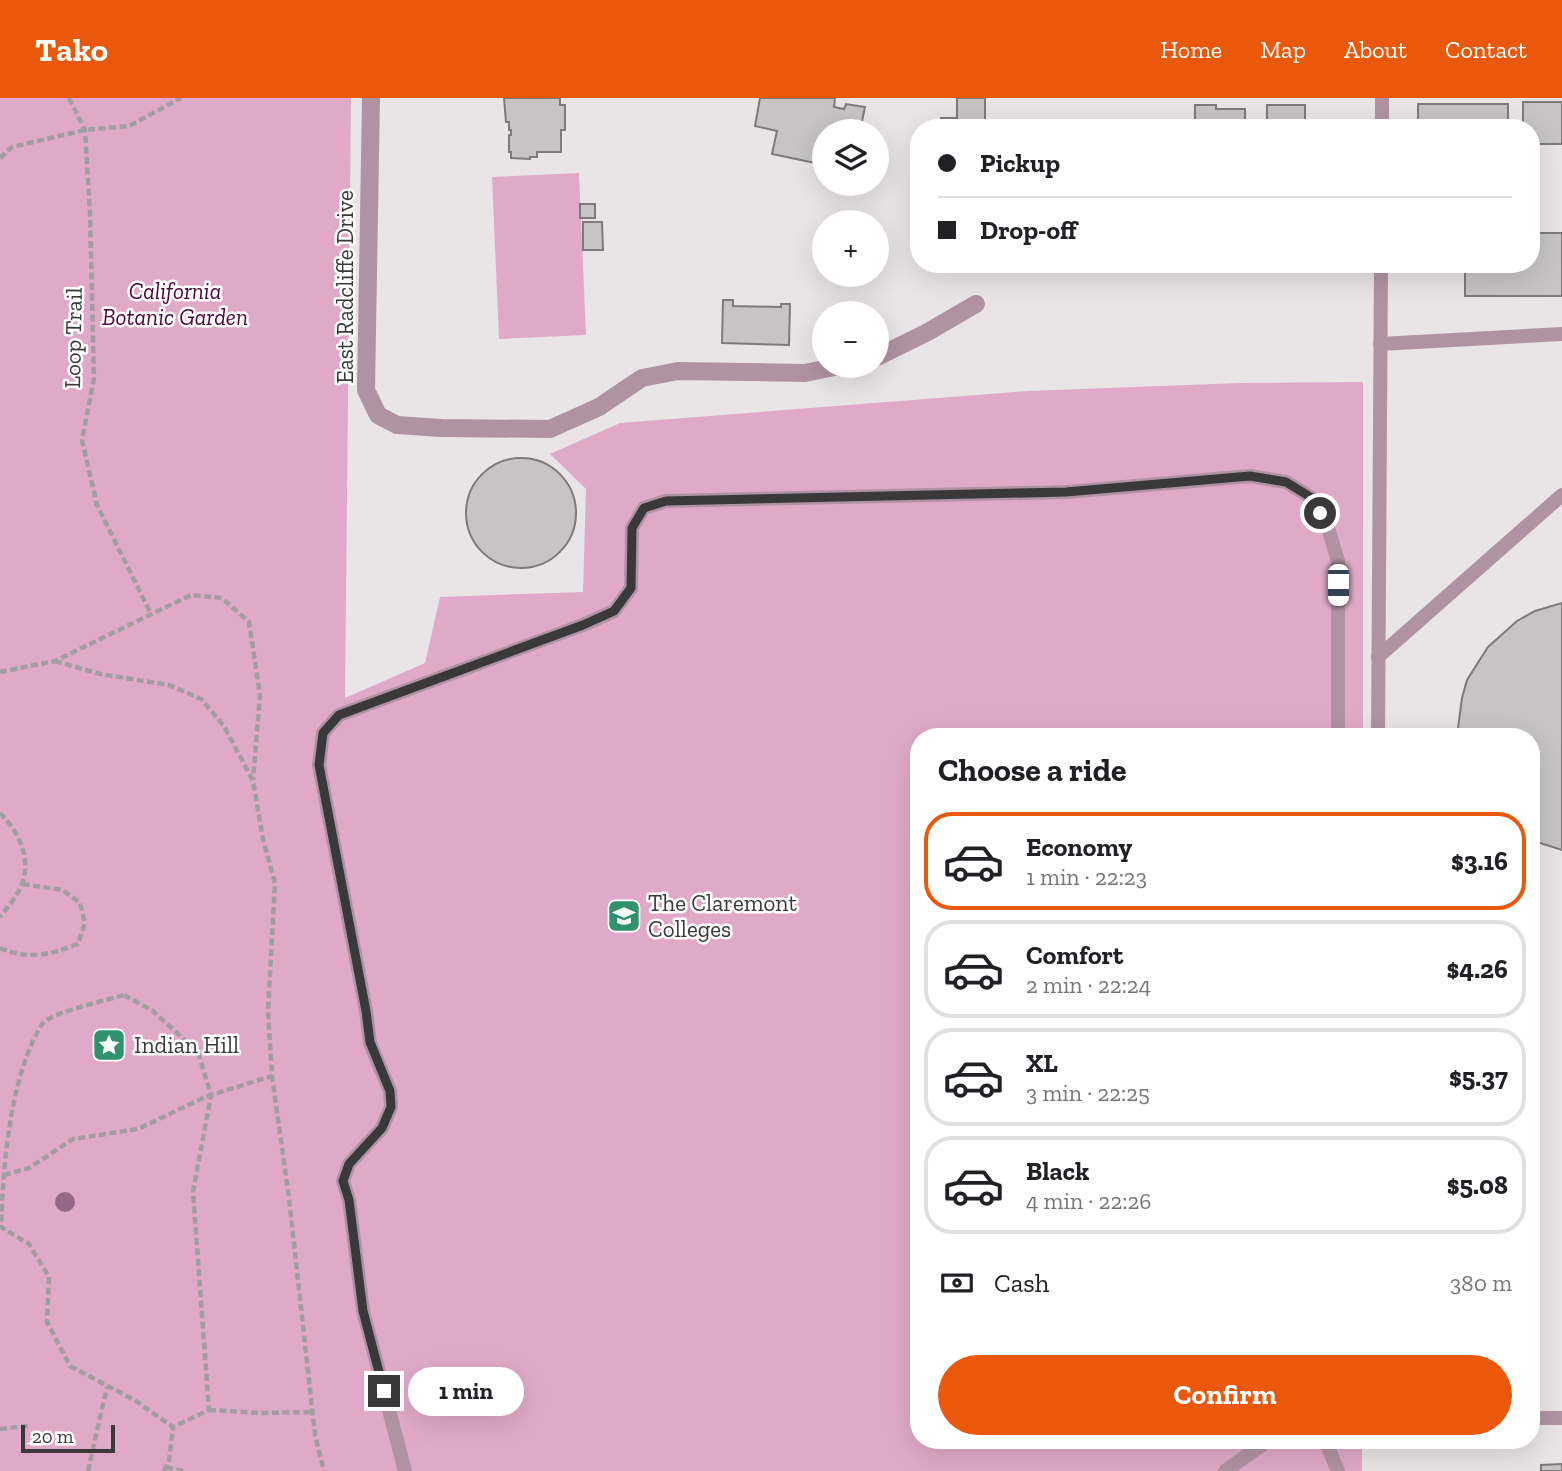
<!DOCTYPE html>
<meta charset="utf-8">
<style>
body{margin:0;font-family:"Zilla Slab",serif;background:#f2f2f2;color:#202124;height:100vh;display:flex;flex-direction:column;font-size:26px;white-space:nowrap}
*{box-sizing:border-box;margin:0}
p{font-size:23px;color:#757577}
.icon{flex:none;width:38px;height:38px;fill:none;stroke:currentColor;stroke-width:2;stroke-linecap:round;stroke-linejoin:round}
.map{position:relative;flex:1;overflow:hidden}
.sheet{position:absolute;left:910px;top:630px;width:630px;height:721px;display:flex;flex-direction:column;background:#fff;border-radius:28px;box-shadow:0 7px 28px #0002}
.sheet>*{flex:none}
.hud{position:absolute;left:910px;top:21px;width:630px;height:154px;border-radius:28px;box-shadow:0 7px 28px #0002;display:grid;align-content:center;height:154px;padding:0 28px;background:#fff}
.fabs{position:absolute;left:812px;top:21px;display:grid;gap:14px}
.fabs a{display:grid;place-items:center;width:77px;height:77px;border-radius:50%;background:#fff;box-shadow:0 7px 28px #0002;font-size:35px}
.scale{position:absolute;left:21px;bottom:18px;width:94px;box-sizing:border-box;padding-left:7px;border:4px solid #3a393a;border-top:0;font-size:19px;line-height:24px;white-space:nowrap;color:#3a393a;-webkit-text-stroke:5px #fff;paint-order:stroke}
.end{position:absolute;width:32px;height:32px;margin:-16px;border:9px solid #3a393a;background:#fff;box-shadow:0 0 0 4px #fff}
.from{border-radius:50%}
.bubble{position:absolute;height:49px;border-radius:24px;background:#fff;box-shadow:0 7px 28px #0002;font-size:23px;font-weight:700;line-height:49px;text-align:center}
.car{position:absolute;width:21px;height:42px;margin:-21px -10px;border-radius:9px;box-shadow:0 0 5px 2px #0007;background:linear-gradient(#fff 24%,#345 0 40%,#fff 0 76%,#345 0 86%,#fff 0)}
.hud b{display:flex;align-items:center;gap:24px;height:66px;font-size:26px}
.hud b+b{border-top:2px solid #e0e0e0}
.hud i{width:18px;height:18px;background:#202124}
ul{padding:0;list-style:none}
li{display:flex;align-items:center;gap:21px;height:98px;margin:0 14px 10px;padding:0 14px;border:4px solid #e0e0e0;border-radius:28px}
li div{flex:1}
li b{display:block;font-size:26px}
li em{font-style:normal;font-weight:700}
li.on{border-color:#ea580c}
li>.icon{width:63px;height:63px;stroke-width:1.5}
h2{padding:0 28px;font-size:32px;line-height:84px}
.pay{display:flex;align-items:center;gap:18px;height:77px;padding:0 28px;font-size:26px}
.pay p{margin-inline-start:auto}
.action{display:flex;gap:14px;margin-top:auto;padding:14px 28px}
.action a{flex:1;height:80px;border-radius:42px;background:#ea580c;color:#fff;font-size:28px;font-weight:700;line-height:80px;text-align:center}
header{display:flex;align-items:center;gap:42px;box-sizing:border-box;height:98px;padding:0 35px;background:#ea580c;color:#fff}
header strong{font-size:33px}
nav{display:flex;gap:38px;margin-inline-start:auto;font-size:24px}
.map>svg:first-child{display:block}
</style>
<header>
<strong>Tako</strong>
<nav><a>Home</a><a>Map</a><a>About</a><a>Contact</a></nav>
</header>
<div class="map">
<svg width="1562" height="1373" viewBox="0 0 1562 1373">
<rect width="100%" height="100%" fill="#e9e5e7"/>
<g fill="#e0a9c8">
<polygon points="0,0 351,0 345,600 425,565 440,499 583,494 586,391 550,356 620,325 1028,293 1240,285 1363,284 1363,639 919,639 919,1342 1362,1342 1362,1373 0,1373"/>
<polygon points="579,75 586,237 499,241 492,79"/>
</g>
<g fill="#c7c4c6" stroke="#7d7a7b" stroke-width="2">
<polygon points="504,0 560,0 560,7 565,7 565,32 561,32 561,54 537,54 537,59 530,59 530,61 511,60 511,54 509,54 509,37 511,37 511,32 509,32 509,24 506,24"/>
<polygon points="760,0 835,0 834,9 844,11 846,6 865,9 860,33 824,33 824,48 820,66 772,56 777,33 755,28"/>
<polygon points="957,0 985,0 985,30 941,30 941,20 957,20"/>
<polygon points="1523,4 1562,4 1562,46 1531,46 1531,30 1523,30"/>
<rect x="1418" y="6" width="90" height="24"/>
<polygon points="1195,7 1216,7 1216,11 1245,11 1245,30 1195,30"/>
<polygon points="1267,7 1305,7 1305,24 1319,24 1319,30 1267,30"/>
<rect x="1014" y="27" width="52" height="3"/>
<polygon points="877,42 884,43 878,73 877,73"/>
<rect x="580" y="106" width="15" height="14"/>
<polygon points="583,124 602,124 603,152 583,152"/>
<polygon points="1531,135 1562,135 1562,198 1465,198 1465,166 1531,166"/>
<polygon points="723,202 733,202 733,208 781,209 781,206 790,206 789,247 722,245"/>
<circle cx="521" cy="415" r="55"/>
<polygon points="1562,505 1562,752 1531,742 1531,639 1459,639 1458,630 1462,600 1467,582 1488,549 1517,523 1535,513"/>
<polygon points="1562,1366 1562,1373 1541,1373 1541,1367"/>
</g>
<g fill="none" stroke-linecap="round" stroke-linejoin="round">
<g stroke="#a19ea0" stroke-width="4.5" stroke-dasharray="7 3.5" stroke-linecap="butt">
<polyline points="69,0 85,32 90,116 94,280 82,342 97,407 151,516"/>
<polyline points="0,60 12,49 85,32 129,28 181,0"/>
<polyline points="55,563 100,576 169,587 201,601 224,628 253,683 263,741 275,785 268,913 272,978 289,1100 315,1337 324,1373"/>
<polyline points="0,574 55,563 191,497 222,500 249,524 260,597 253,682"/>
<path d="M0,715C18,733 32,760 22,786C18,798 7,809 0,819"/>
<path d="M0,850C29,862 49,857 78,846L85,825L80,805L63,792L22,786"/>
<path d="M124,897L153,913L198,954L211,997L193,1094L209,1312L173,1329L136,1303L70,1268L47,1224L49,1179L29,1146L1,1129C3,1071 9,991 35,939C37,935 40,928 43,925C53,914 108,902 124,897Z"/>
<polyline points="4,1077 29,1070 73,1041 138,1031 205,999 272,978"/>
<polyline points="209,1312 261,1315 312,1314"/>
<polyline points="0,1331 28,1328"/>
<polyline points="166,1369 183,1373"/>
<polyline points="88,1373 107,1289"/>
<polyline points="164,1373 169,1363 173,1329"/>
</g>
<g stroke="#b093a3" stroke-width="14">
<polyline points="1382,30 1382,0"/>
<polyline points="1380,246 1562,236"/>
<polyline points="1378,559 1562,397"/>
<polyline points="1378,639 1381,166"/>
<polyline points="1531,1320 1562,1320"/>
<polyline points="1325,1342 1338,1373"/>
<polyline points="405,1373 363,1213 349,1102 343,1083 349,1066 382,1030 391,1009 390,993 370,945 366,913 319,667 323,635 339,617 583,527 614,513 631,490 632,430 644,410 666,403 1067,394 1250,378 1286,384 1312,400 1328,430 1338,463 1338,639"/>
<polyline points="1225,1373 1269,1342"/>
</g>
<g stroke="#b093a3" stroke-width="18">
<polyline points="371,0 366,292 378,317 397,327 441,330 550,331 599,309 642,280 678,273 805,275 839,268"/>
<polyline points="877,259 926,235 976,206"/>
</g>
</g>
<circle fill="#956887" cx="65" cy="1104" r="10"/>
<g fill="none" stroke-linecap="round" stroke-linejoin="round">
<polyline stroke="#3a393a" stroke-width="9" points="384,1293 363,1213 349,1102 343,1083 349,1066 382,1030 391,1009 390,993 370,944 366,913 319,667 323,635 339,617 583,527 614,513 631,490 632,430 644,410 666,403 1066,394 1250,378 1286,384 1312,400 1320,415"/>
</g>
<defs>
<symbol id="university-square" viewBox="-11 -11 22 22"><rect x="-9" y="-9" width="18" height="18" rx="4" fill="#2f926d" stroke="#fff"/><path d="M0-5L7-2L0 1L-7-2ZM-4 1L0 2.5L4 1V4Q0 6-4 4Z" fill="#fff"/></symbol>
<symbol id="sight-square" viewBox="-11 -11 22 22"><rect x="-9" y="-9" width="18" height="18" rx="4" fill="#2f926d" stroke="#fff"/><path d="M0-6L1.8-2.2L6-1.7L2.9 1.2L3.7 5.4L0 3.3L-3.7 5.4L-2.9 1.2L-6-1.7L-1.8-2.2Z" fill="#fff"/></symbol>
</defs>
<g fill-rule="evenodd">
<use href="#university-square" x="605" y="799" width="38" height="38"/>
<use href="#sight-square" x="90" y="928" width="38" height="38"/>
</g>
<g text-anchor="middle" stroke-width="5" stroke-linejoin="round" paint-order="stroke">
<g font-size="23" fill="#3a393a" stroke="#fff">
<text transform="translate(345 189) rotate(-90)" y="8">East Radcliffe Drive</text>
<text transform="translate(73 240) rotate(-89)" y="8">Loop Trail</text>
</g>
<g font-size="23" font-style="italic" fill="#500139" stroke="#fff">
<text x="175" y="201">California<tspan x="175" dy="26">Botanic Garden</tspan></text>
</g>
<g font-size="23" fill="#3a393a" stroke="#fff" text-anchor="start">
<text x="648" y="813">The Claremont<tspan x="648" dy="26">Colleges</tspan></text>
<text x="134" y="955">Indian Hill</text>
</g>
</g>
</svg>
<div class="fabs">
<a><svg class="icon" aria-label="layers" viewBox="0 0 24 24"><path d="M12 4l9 5-9 5-9-5zM3 14l9 5 9-5"/></svg></a>
<a>+</a>
<a>−</a>
</div>
<div class="scale">20 m</div>
<i class="end from" style="left:1320px;top:415px"></i>
<i class="end" style="left:384px;top:1293px"></i>
<div class="bubble" style="left:408px;top:1269px;width:116px">1 min</div>
<i class="car" style="left:1338px;top:487px;rotate:180deg"></i>
<div class="hud">
<b><i class="from"></i>Pickup</b>
<b><i></i>Drop-off</b>
</div>
<section class="sheet">
<h2>Choose a ride</h2>
<ul>
<li class="on"><svg class="icon" aria-label="car" viewBox="0 0 24 24"><path d="M5 17H2v-5l4-1 3-4h7l3 4 3 1v5h-3M9 17h6M6 11h13"/><circle cx="7" cy="17" r="2"/><circle cx="17" cy="17" r="2"/></svg><div><b>Economy</b><p>1 min · 22:23</p></div><em>$3.16</em></li>
<li><svg class="icon" aria-label="car" viewBox="0 0 24 24"><path d="M5 17H2v-5l4-1 3-4h7l3 4 3 1v5h-3M9 17h6M6 11h13"/><circle cx="7" cy="17" r="2"/><circle cx="17" cy="17" r="2"/></svg><div><b>Comfort</b><p>2 min · 22:24</p></div><em>$4.26</em></li>
<li><svg class="icon" aria-label="car" viewBox="0 0 24 24"><path d="M5 17H2v-5l4-1 3-4h7l3 4 3 1v5h-3M9 17h6M6 11h13"/><circle cx="7" cy="17" r="2"/><circle cx="17" cy="17" r="2"/></svg><div><b>XL</b><p>3 min · 22:25</p></div><em>$5.37</em></li>
<li><svg class="icon" aria-label="car" viewBox="0 0 24 24"><path d="M5 17H2v-5l4-1 3-4h7l3 4 3 1v5h-3M9 17h6M6 11h13"/><circle cx="7" cy="17" r="2"/><circle cx="17" cy="17" r="2"/></svg><div><b>Black</b><p>4 min · 22:26</p></div><em>$5.08</em></li>
</ul>
<div class="pay"><svg class="icon" aria-label="cash" viewBox="0 0 24 24"><path d="M3 7h18v10H3z"/><circle cx="12" cy="12" r="2"/></svg>Cash<p>380 m</p></div>
<div class="action"><a>Confirm</a></div>
</section>
</div>
